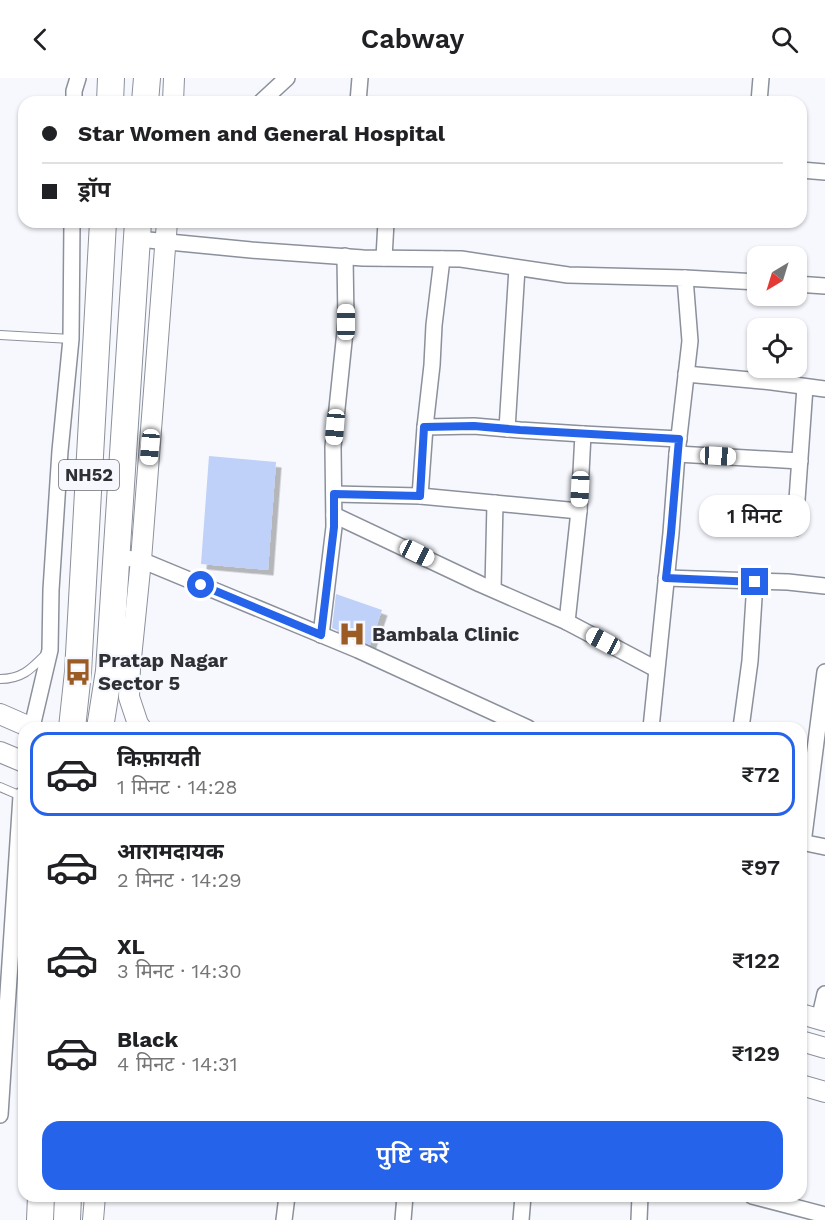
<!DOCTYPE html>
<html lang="hi">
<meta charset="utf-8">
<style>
body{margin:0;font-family:"Work Sans","Noto Sans Devanagari",sans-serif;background:#f2f2f2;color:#202124;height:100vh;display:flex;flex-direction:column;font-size:22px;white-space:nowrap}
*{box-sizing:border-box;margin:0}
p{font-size:20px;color:#757577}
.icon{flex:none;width:33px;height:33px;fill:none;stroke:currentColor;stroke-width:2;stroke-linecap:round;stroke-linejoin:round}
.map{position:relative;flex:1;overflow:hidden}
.details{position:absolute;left:18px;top:644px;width:789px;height:480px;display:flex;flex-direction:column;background:#fff;border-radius:18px;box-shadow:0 2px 4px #0004}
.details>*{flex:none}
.banner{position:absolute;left:18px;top:18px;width:789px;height:132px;border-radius:18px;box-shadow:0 2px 4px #0004;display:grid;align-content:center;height:132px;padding:0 24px;background:#fff}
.needle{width:39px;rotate:218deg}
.controls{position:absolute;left:747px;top:168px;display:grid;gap:12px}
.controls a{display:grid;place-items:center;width:60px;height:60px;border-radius:12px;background:#fff;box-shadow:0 2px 4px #0004;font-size:30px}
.end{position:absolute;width:27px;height:27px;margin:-14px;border:8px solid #2563eb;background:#fff;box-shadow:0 0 0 3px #fff}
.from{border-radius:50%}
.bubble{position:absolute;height:42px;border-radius:18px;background:#fff;box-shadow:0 2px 4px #0004;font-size:20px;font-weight:600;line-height:42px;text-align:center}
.car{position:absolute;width:18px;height:36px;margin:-18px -9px;border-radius:8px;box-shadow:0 0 4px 2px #0007;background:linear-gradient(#fff 24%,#345 0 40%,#fff 0 76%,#345 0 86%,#fff 0)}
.banner b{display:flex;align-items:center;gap:21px;height:57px;font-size:22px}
.banner b+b{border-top:2px solid #e0e0e0}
.banner i{width:15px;height:15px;background:#202124}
ul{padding:10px 0 0;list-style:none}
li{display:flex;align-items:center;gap:18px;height:84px;margin:0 12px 9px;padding:0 12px;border:3px solid transparent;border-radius:18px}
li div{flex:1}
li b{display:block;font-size:22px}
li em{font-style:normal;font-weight:600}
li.on{border-color:#2563eb}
li>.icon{width:54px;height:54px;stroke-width:1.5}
.cta{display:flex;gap:12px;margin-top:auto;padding:12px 24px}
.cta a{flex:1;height:69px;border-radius:18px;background:#2563eb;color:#fff;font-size:24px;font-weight:600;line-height:69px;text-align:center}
header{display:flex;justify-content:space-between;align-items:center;height:78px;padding:0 24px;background:#fff;font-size:27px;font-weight:600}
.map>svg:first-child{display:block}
</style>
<header><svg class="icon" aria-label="back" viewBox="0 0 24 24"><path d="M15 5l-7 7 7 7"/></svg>Cabway<svg class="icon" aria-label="search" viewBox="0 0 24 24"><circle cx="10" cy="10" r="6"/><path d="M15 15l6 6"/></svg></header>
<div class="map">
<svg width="825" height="1142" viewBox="0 0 825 1142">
<defs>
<filter id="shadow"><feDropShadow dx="5.5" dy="5.5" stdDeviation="0" flood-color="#0004"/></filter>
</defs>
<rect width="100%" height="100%" fill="#f6f8fd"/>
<g fill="#bfd0f9" filter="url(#shadow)">
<polygon points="209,378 276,384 268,492 201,486"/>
<polygon points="336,516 382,532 370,567 332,550"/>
</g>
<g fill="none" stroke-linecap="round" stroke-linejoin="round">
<defs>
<g id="service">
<polyline points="0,257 71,261"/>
<path d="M0,601C23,601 32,590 47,575"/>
<polyline points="0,709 21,718"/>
</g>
<g id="minor">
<polyline points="74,24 74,13 78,0"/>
<polyline points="261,24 287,0"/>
<polyline points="358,24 360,0"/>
<polyline points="759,24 761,0"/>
<polyline points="801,92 825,94"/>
<polyline points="138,161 251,172 363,180 461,181 568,197 685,200 690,263 677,376 671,455 651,650"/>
<polyline points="384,180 386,144"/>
<polyline points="685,200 758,204"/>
<polyline points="796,206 825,208"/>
<polyline points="686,296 772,304 825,311"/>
<polyline points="425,349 474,348 520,352 583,356 579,433 567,544"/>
<polyline points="507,351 517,190"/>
<polyline points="583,356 679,361"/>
<polyline points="677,376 800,383"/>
<polyline points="334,416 420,418 579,433"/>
<polyline points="420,418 425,349 432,287 434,247 442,181"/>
<polyline points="334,437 480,506 567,544 656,591"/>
<polyline points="795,450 805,309"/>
<polyline points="117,479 141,482 358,572 528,650"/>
<polyline points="666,500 788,504 825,508"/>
<polyline points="493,511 495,425"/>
<polyline points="321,557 334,449 333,369 346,244 345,178"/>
<polyline points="32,649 50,572 51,512 60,373 71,261 72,144"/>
<polyline points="741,650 750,583 755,504"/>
<polyline points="801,764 825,769"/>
<polyline points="803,765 825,594"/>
<polyline points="819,942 825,916"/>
<polyline points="0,1037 21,718"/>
<polyline points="752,1118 825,1137"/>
<polyline points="284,1142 287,1118"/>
<polyline points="403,1142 405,1118"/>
<polyline points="521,1142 523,1118"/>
<polyline points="639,1142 640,1118"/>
</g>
<g id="tertiary">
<polyline points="173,24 174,0"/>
<polyline points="0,636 32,650"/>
<polyline points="141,650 138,646 129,619 130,590 141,482 167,144"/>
<polyline points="0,674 24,684"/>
<polyline points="801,936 825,943"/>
<polyline points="801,963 825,970"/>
<polyline points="801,1007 825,1014"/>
<polyline points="93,1142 95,1118"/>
</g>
<g id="trunk">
<polyline points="110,24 111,0"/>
<polyline points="145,24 147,0"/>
<polyline points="72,650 78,594 103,144"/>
<polyline points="100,650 109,593 138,144"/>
<polyline points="40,1142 41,1118"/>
<polyline points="67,1142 68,1118"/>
</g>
</defs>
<use href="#service" stroke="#8b909b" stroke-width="10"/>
<use href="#minor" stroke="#8b909b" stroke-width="18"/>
<use href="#tertiary" stroke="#8b909b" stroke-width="22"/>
<use href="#trunk" stroke="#8b909b" stroke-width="28"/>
<use href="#service" stroke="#fff" stroke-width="8"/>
<use href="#minor" stroke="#fff" stroke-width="15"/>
<use href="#tertiary" stroke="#fff" stroke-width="20"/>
<use href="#trunk" stroke="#fff" stroke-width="26"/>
</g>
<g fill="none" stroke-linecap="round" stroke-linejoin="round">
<polyline stroke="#2563eb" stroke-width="8" points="201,507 321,557 334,449 334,416 420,418 424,349 474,348 520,352 679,361 671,455 666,500 755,504"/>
</g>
<defs>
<symbol id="hospital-bare" viewBox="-9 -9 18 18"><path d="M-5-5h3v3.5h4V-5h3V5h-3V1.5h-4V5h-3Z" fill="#9b5b25" stroke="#f6f8fd" stroke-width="2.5" paint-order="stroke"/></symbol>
<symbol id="bus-bare" viewBox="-9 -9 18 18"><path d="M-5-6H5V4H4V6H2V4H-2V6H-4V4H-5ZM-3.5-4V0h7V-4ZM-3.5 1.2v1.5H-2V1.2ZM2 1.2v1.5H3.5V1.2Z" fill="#9b5b25" stroke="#f6f8fd" stroke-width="2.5" paint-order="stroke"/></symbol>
</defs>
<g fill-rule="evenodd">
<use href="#hospital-bare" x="333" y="537" width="38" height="38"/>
<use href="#bus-bare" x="59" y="575" width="38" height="38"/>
</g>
<g text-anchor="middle" stroke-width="4.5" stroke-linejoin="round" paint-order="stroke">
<rect fill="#f6f8fd" stroke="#6a6c71" stroke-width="1.5" x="59" y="382" width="60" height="30" rx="4.5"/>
<g font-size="18" font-weight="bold" fill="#2e3035">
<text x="89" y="403">NH52</text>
</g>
<g font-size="20" font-weight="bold" fill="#2e3035" stroke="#f6f8fd" text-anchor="start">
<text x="372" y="563">Bambala Clinic</text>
<text x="98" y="589">Pratap Nagar<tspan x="98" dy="23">Sector 5</tspan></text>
</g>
</g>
</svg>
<div class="controls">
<a><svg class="needle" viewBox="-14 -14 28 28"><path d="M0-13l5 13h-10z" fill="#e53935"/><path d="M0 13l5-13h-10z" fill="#757577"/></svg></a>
<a><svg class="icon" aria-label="locate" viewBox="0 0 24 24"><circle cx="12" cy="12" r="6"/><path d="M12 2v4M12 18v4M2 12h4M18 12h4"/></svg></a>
</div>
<i class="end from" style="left:201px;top:507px"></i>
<i class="end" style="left:755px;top:504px"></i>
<div class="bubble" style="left:699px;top:417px;width:111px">1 मिनट</div>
<i class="car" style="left:346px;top:244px;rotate:0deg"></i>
<i class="car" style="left:335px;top:349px;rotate:185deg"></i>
<i class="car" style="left:150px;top:369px;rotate:185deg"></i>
<i class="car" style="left:718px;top:378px;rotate:93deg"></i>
<i class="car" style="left:580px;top:411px;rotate:183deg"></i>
<i class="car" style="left:417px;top:475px;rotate:116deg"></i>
<i class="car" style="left:603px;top:563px;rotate:298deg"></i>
<div class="banner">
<b><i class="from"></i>Star Women and General Hospital</b>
<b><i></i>ड्रॉप</b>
</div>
<section class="details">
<ul>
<li class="on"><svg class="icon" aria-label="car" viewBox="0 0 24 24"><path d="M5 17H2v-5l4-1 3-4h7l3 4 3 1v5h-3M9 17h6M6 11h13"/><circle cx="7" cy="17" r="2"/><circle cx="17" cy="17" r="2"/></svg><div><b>किफ़ायती</b><p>1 मिनट · 14:28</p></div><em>₹72</em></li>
<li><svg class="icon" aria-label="car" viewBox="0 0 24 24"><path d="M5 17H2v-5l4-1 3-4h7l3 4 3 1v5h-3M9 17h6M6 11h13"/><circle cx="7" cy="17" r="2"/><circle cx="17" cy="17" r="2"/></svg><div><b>आरामदायक</b><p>2 मिनट · 14:29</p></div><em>₹97</em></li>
<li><svg class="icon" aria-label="car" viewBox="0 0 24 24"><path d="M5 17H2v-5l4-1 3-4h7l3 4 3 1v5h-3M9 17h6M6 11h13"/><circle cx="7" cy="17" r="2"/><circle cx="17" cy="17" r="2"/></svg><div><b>XL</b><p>3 मिनट · 14:30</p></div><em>₹122</em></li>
<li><svg class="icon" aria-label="car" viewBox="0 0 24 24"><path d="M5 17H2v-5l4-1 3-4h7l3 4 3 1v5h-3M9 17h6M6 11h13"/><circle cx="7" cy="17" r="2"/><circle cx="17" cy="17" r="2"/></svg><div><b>Black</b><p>4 मिनट · 14:31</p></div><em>₹129</em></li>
</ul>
<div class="cta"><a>पुष्टि करें</a></div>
</section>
</div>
